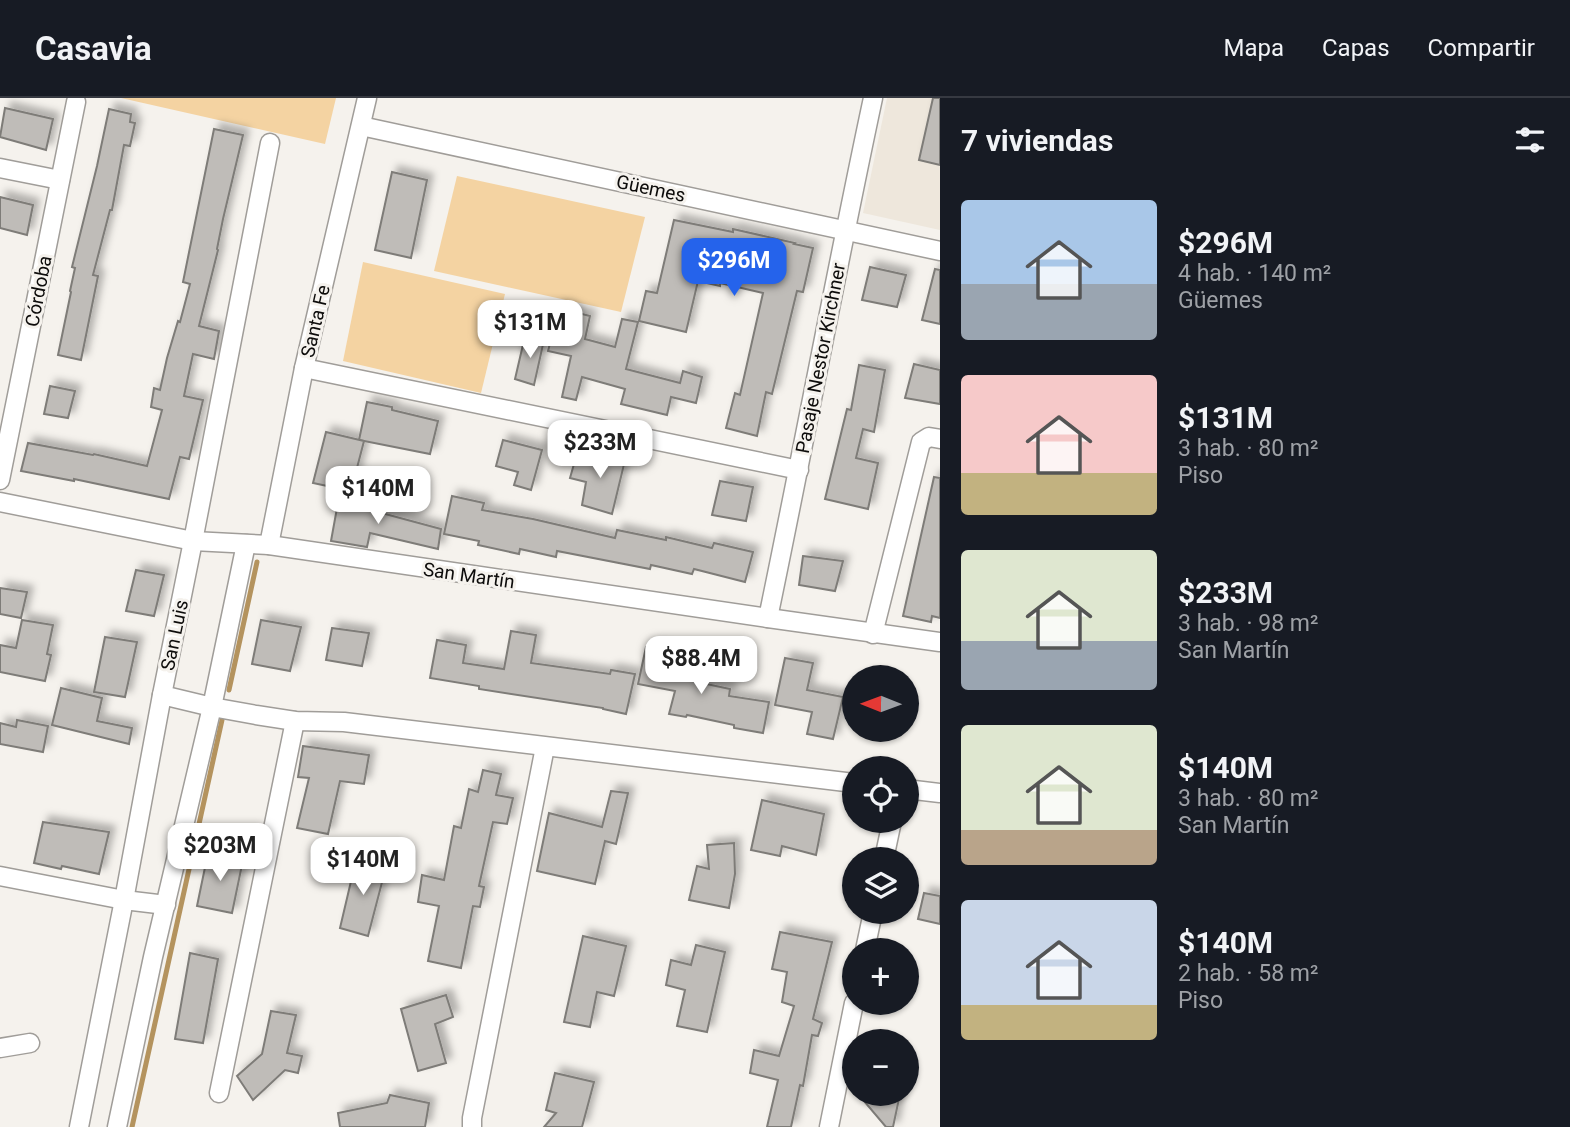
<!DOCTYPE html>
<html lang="es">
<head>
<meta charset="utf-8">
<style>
	body { margin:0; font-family:Roboto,sans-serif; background:#20242c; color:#f1f3f6; height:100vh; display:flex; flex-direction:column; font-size:26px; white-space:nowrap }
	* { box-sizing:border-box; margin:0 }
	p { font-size:23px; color:#9ea1a6 }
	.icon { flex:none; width:38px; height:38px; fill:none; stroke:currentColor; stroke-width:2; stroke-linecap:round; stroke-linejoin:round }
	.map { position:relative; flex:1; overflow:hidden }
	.panel { display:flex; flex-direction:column; background:#171b24; width:630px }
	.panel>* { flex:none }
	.needle { width:46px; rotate:271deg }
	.controls { position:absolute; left:842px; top:567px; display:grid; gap:14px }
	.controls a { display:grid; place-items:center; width:77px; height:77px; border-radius:50%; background:#171b24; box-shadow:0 2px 5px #0004; font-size:35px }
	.price { position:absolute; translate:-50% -60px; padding:0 16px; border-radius:14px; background:#fff; color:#222; font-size:23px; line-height:46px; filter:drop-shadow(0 2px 4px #0008) }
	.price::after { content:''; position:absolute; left:50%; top:42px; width:21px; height:16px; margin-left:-10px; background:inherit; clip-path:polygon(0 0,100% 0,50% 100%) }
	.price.current { background:#2563eb; color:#fff }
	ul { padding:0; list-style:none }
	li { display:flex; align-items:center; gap:21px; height:175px; padding:0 21px }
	li span { display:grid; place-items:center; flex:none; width:196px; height:140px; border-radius:7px; color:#555 }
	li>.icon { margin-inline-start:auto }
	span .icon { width:84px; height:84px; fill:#fffc; stroke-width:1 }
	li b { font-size:30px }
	h2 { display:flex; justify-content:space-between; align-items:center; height:84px; padding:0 21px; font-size:30px }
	header { display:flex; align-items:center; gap:42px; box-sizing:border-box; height:98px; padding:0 35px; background:#171b24; border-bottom:2px solid #363941 }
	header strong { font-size:33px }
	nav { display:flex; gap:38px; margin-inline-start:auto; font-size:24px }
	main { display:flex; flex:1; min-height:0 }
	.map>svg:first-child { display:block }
	.built { fill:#eee7dc }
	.green { fill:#f4d3a2 }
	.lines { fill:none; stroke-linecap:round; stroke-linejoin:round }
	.stream { stroke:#b4935e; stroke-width:5 }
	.building { fill:#bfbcb8; stroke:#7e7c78; stroke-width:2; filter:url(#shadow) }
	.minor-casing { stroke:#a09d99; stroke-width:21 }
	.minor { stroke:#fff; stroke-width:18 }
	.labels { text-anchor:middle; stroke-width:6; stroke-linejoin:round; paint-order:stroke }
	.street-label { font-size:19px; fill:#0d0c0b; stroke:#f5f2ed }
</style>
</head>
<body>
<header>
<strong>Casavia</strong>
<nav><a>Mapa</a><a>Capas</a><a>Compartir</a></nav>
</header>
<main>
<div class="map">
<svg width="940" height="1029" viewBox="0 0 940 1029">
	<defs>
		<filter id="shadow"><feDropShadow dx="6" dy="-6" stdDeviation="3.5" flood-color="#0004"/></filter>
	</defs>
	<rect width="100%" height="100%" fill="#f5f2ed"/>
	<!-- built -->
	<polygon class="built" points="887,0 940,0 940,132 863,115"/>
	<!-- green -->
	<g class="green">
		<polygon points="121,0 336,0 325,46"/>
		<polygon points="457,78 645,119 621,214 434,173"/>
		<polygon points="363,164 505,196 481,295 343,263"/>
	</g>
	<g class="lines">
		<!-- stream -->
		<g class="stream">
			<polyline points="229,592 257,464"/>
			<polyline points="132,1029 222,622"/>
		</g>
	</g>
	<!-- building -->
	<g class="building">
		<polygon points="933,0 940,0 940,67 919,62"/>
		<polygon points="5,10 53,21 46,52 0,39"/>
		<polygon points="109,11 131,16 130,24 135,25 130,48 124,47 112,112 110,112 93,177 98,178 81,262 58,257 71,194 70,193 75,170 72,169 97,68"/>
		<polygon points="214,31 243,37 223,121 217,151 218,152 199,228 219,233 214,261 193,256 184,298 203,302 189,361 180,359 169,401 74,381 74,383 21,373 28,345 93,357 94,356 147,368 162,312 151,309 154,290 160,292 167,260 178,223 180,224 190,186 183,184"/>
		<polygon points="392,74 427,82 411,160 375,152"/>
		<polygon points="0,99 33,107 27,137 0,130"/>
		<polygon points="674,122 733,134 733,131 795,145 794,146 813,150 803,194 797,193 772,296 766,294 757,338 726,330 735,295 740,297 763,195 720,185 720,188 698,183 686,234 639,223 646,193 657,195"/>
		<polygon points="870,169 906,177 897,209 862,202"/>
		<polygon points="935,171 940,172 940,226 922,222"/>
		<polygon points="559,210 590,218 585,241 615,249 622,221 638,224 626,271 680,285 683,273 702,279 696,305 671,299 667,317 621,306 625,291 582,279 576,302 562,299 571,258 548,253"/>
		<polygon points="525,238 544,242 534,287 515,281"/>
		<polygon points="914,266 940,272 940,306 905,300"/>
		<polygon points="859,267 885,272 874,334 863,331 856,360 878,365 868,411 825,401 847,311 851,312"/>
		<polygon points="50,288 75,293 68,320 44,316"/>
		<polygon points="367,304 392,309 392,312 438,323 430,356 359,342"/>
		<polygon points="326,334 364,343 351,393 313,385"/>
		<polygon points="503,342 542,352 531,392 514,387 518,374 496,368"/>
		<polygon points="603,353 626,358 612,416 582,407 586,384 570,380 576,359 600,364"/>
		<polygon points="934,379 940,380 940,520 932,518 931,524 903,518"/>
		<polygon points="720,383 753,389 746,423 712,417"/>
		<polygon points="452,398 484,405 482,412 533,421 615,440 617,432 666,442 666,439 712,450 714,445 753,454 745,484 694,471 692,476 651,467 650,471 557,453 556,459 520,451 519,456 478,447 479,443 444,436"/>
		<polygon points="339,399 374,408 374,413 441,431 438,451 370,435 367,449 331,443"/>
		<polygon points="803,458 843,463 835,493 799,487"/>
		<polygon points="136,472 164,477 154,518 126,513"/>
		<polygon points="0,490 27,494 21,520 0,516"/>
		<polygon points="22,522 53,527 47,556 51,557 45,583 0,574 0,547 16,550"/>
		<polygon points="261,522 301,529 290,573 252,566"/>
		<polygon points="332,530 369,535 362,568 326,562"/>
		<polygon points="511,533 536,537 531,565 610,576 611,572 635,576 626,616 603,611 603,610 479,591 479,588 430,580 437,542 466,547 463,565 504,571"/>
		<polygon points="105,539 137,544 125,599 94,594"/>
		<polygon points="646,549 675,554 669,578 730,591 729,598 769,604 763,635 734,630 734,627 687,617 686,619 669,616 675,593 638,586"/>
		<polygon points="785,560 813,565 807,592 843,599 833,641 807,636 812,614 775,607"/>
		<polygon points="61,590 102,600 97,623 132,630 129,646 52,627"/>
		<polygon points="17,622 48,628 43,654 0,646 0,625 16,629"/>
		<polygon points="303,648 369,657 364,686 340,683 328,736 297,730 309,680 298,679"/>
		<polygon points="483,672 501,676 496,697 513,700 507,726 493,724 479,788 484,789 480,809 473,808 461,870 428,863 439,808 418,804 422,777 444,782 454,728 461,730 469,691 478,694"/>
		<polygon points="611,693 628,695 616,746 605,743 595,786 537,773 549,715 602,729"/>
		<polygon points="762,702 824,716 816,757 782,748 780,758 751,752"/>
		<polygon points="43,724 109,734 99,776 62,768 61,771 34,765"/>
		<polygon points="734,745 735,776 729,810 689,802 697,768 709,771 707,747"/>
		<polygon points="208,755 243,762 232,815 197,808"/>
		<polygon points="356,762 386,769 368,838 340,830"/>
		<polygon points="924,795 940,798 940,826 918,821"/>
		<polygon points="780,834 832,844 813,921 822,925 818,938 812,937 803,988 800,987 791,1029 767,1029 778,982 750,975 754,952 779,958 794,908 782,904 787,874 772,871"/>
		<polygon points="583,838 626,848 614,898 597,894 590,929 564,924"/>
		<polygon points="696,847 725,854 707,934 677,928 685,892 666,887 671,862 691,867"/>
		<polygon points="190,855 218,861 203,945 175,941"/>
		<polygon points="446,897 453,919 435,926 446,965 418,973 401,911"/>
		<polygon points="271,913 296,917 287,955 302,958 298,975 285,972 253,1002 237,978 262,956"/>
		<polygon points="555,975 594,984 582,1029 544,1029 556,1015 546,1012"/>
		<polygon points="858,996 900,996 893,1029 886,1029"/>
		<polygon points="390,997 429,1005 425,1029 340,1029 338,1015 387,1005"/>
	</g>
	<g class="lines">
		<!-- minor casing -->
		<g class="minor-casing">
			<g id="minor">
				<polyline points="361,28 940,153"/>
				<polyline points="0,70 60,82"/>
				<polyline points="304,270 799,372"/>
				<polyline points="0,382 76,4"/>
				<polyline points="0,404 193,443 269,447 768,520 940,544"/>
				<polyline points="269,447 304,270 367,0"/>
				<path d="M 768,520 C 804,347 836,173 873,0"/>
				<polyline points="873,536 921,344 929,339 940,341"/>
				<polyline points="162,597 212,609 256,617 295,623 344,624 854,685"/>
				<polyline points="906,691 940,695"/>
				<polyline points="884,761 892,723"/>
				<polyline points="0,778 124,802 166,807"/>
				<polyline points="865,852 873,814"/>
				<polyline points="0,950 30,945"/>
				<polyline points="219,995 295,623"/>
				<polyline points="79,1029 124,802 162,597 193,443 270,45"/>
				<polyline points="117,1029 153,859 212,609 246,446"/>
				<polyline points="472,1029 472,1020 545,649"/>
				<polyline points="829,1029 854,905"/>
			</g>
		</g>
		<!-- minor -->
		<use href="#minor" class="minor"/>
	</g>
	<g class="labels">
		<!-- street labels -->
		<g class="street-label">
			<text transform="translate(651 90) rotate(12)" y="7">Güemes</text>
			<text transform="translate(38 193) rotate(-79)" y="7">Córdoba</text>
			<text transform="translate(315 223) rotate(-77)" y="7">Santa Fe</text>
			<text transform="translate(820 260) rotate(-79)" y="7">Pasaje Nestor Kirchner</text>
			<text transform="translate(469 477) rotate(8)" y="7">San Martín</text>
			<text transform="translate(174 537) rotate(-78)" y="7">San Luis</text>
		</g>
	</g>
</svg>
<div class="controls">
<a><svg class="needle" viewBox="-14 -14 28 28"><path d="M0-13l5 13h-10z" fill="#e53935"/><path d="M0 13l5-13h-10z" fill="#9ea1a6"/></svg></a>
<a><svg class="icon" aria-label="locate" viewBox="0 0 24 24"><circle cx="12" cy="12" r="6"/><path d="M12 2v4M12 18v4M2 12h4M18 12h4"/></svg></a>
<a><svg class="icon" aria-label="layers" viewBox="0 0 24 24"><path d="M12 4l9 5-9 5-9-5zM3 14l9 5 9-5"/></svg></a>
<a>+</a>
<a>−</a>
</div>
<b class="price current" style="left:734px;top:200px">$296M</b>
<b class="price" style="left:530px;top:262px">$131M</b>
<b class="price" style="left:600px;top:382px">$233M</b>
<b class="price" style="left:378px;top:428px">$140M</b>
<b class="price" style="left:701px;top:598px">$88.4M</b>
<b class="price" style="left:220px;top:785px">$203M</b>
<b class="price" style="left:363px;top:799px">$140M</b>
</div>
<section class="panel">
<h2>7 viviendas<svg class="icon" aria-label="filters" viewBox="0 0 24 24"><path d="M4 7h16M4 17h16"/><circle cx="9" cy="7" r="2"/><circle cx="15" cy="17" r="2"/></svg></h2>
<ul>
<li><span style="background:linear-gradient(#a9c7e8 60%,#9aa5b1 0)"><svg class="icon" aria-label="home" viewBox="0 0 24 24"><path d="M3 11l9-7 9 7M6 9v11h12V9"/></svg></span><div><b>$296M</b><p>4 hab. · 140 m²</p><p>Güemes</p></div></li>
<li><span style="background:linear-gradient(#f6c9c9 70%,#c2b280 0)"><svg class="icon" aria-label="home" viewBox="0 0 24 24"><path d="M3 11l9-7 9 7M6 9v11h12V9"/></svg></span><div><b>$131M</b><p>3 hab. · 80 m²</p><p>Piso</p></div></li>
<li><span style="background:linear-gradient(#dfe7d0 65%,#9aa5b1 0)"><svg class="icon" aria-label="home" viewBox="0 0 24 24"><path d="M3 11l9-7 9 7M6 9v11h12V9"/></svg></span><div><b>$233M</b><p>3 hab. · 98 m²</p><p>San Martín</p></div></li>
<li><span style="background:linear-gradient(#dfe7d0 75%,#b9a48a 0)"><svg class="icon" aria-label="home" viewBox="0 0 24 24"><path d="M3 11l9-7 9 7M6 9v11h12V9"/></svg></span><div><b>$140M</b><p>3 hab. · 80 m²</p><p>San Martín</p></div></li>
<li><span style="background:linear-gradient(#c9d6e8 75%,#c2b280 0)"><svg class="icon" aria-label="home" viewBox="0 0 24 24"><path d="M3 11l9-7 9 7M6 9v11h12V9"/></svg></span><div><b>$140M</b><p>2 hab. · 58 m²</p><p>Piso</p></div></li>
</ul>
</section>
</main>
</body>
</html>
